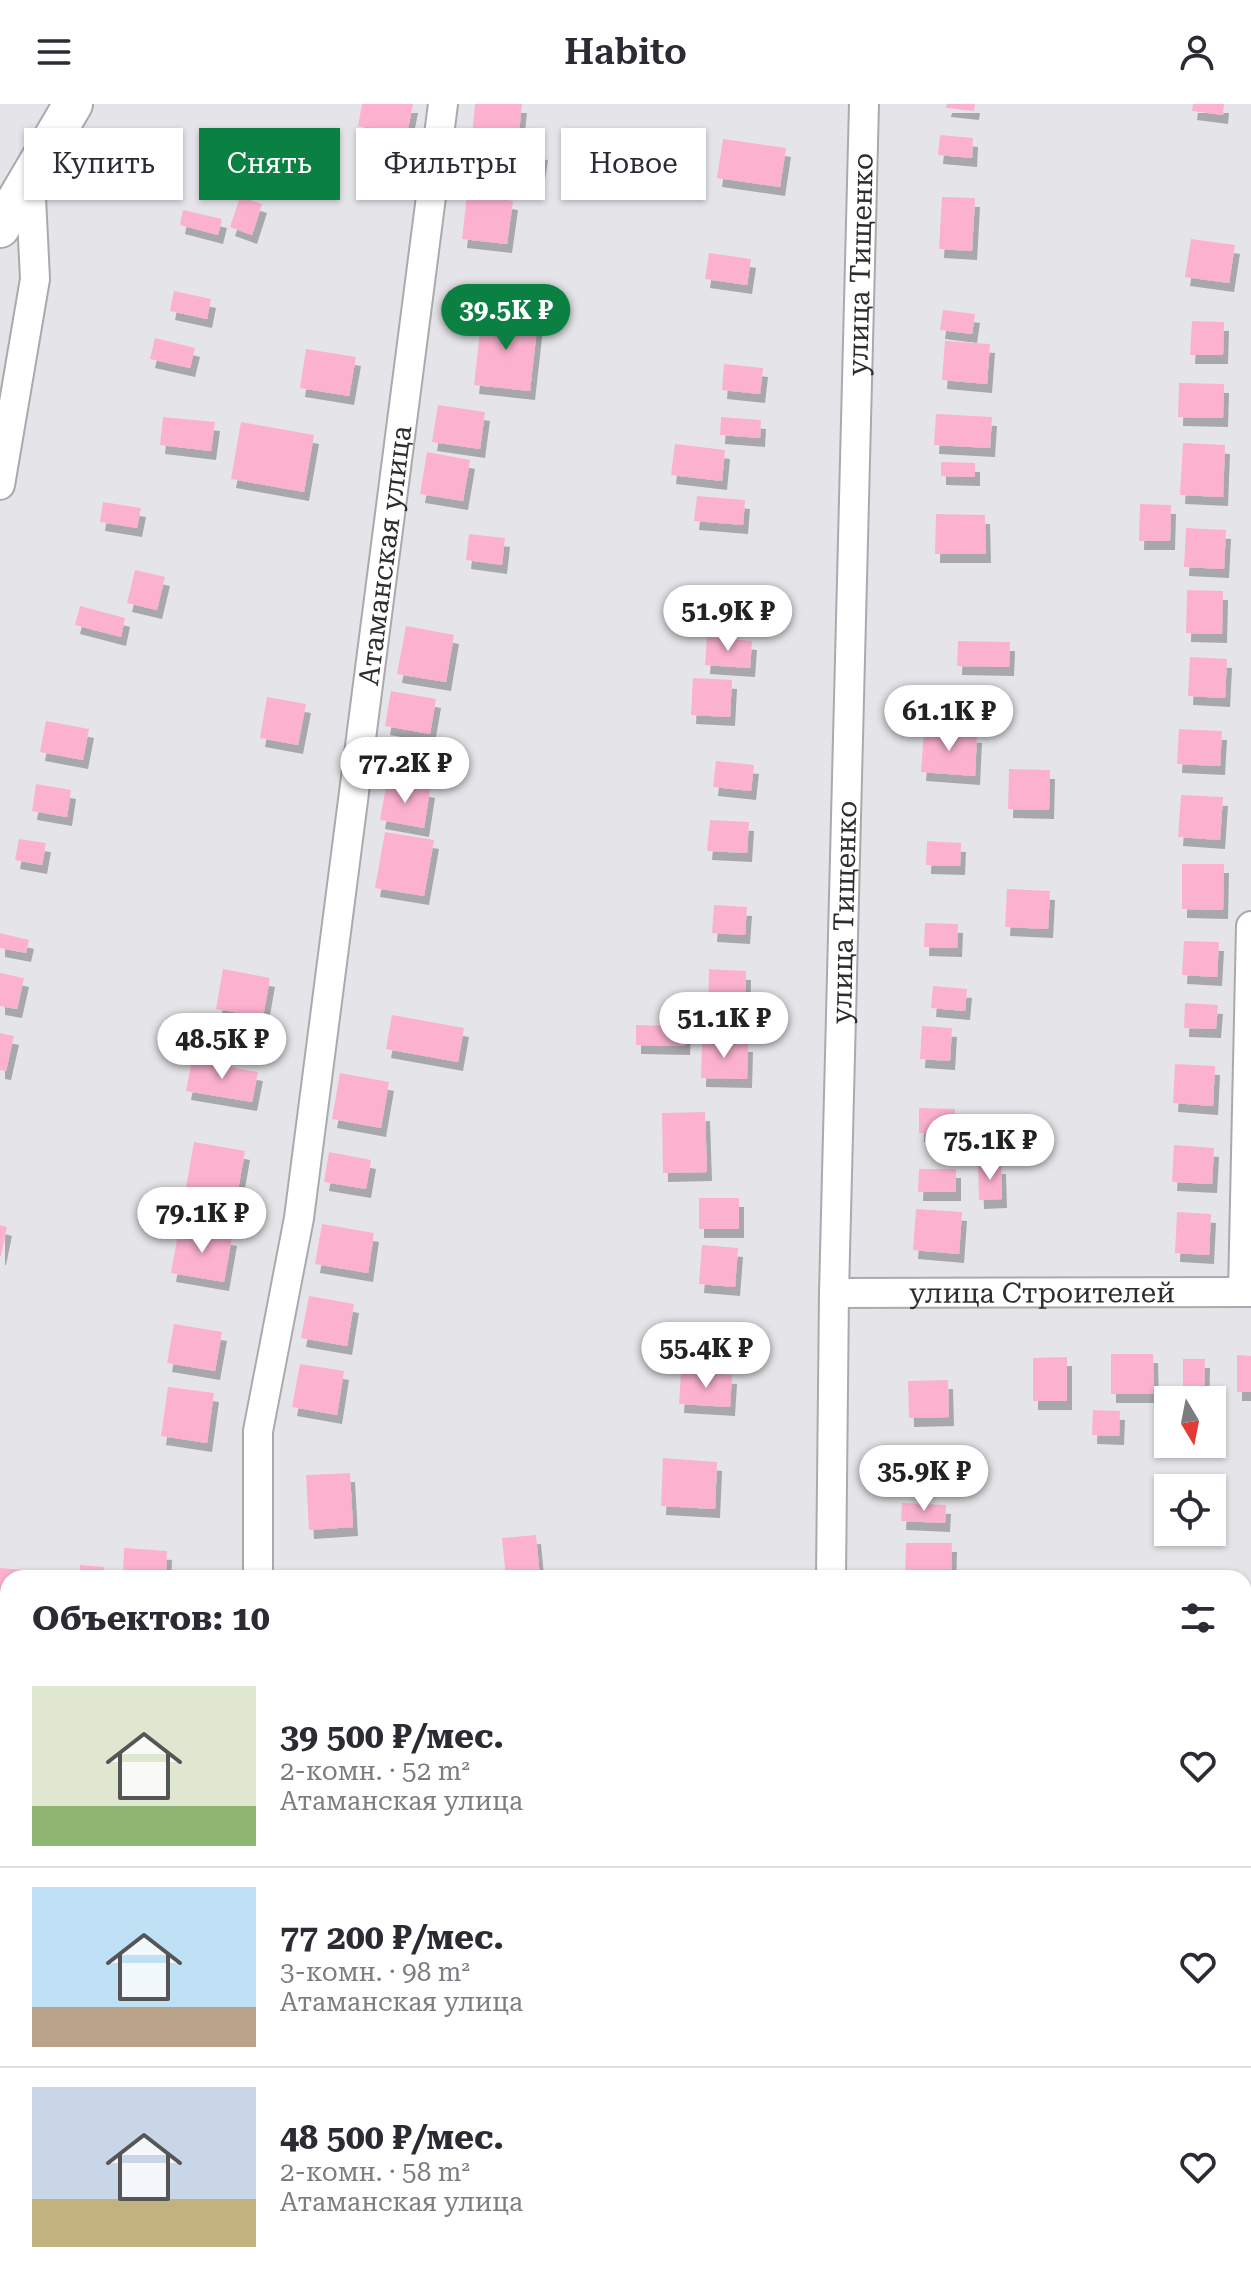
<!DOCTYPE html>
<html lang="ru">
<head>
<meta charset="utf-8">
<style>
	body { margin:0; font-family:"Roboto Serif",serif; background:#f2f2f3; color:#2b2b33; height:100vh; display:flex; flex-direction:column; font-size:30px; white-space:nowrap }
	* { box-sizing:border-box; margin:0 }
	p { font-size:26px; color:#7c7c81 }
	.icon { flex:none; width:44px; height:44px; fill:none; stroke:currentColor; stroke-width:2; stroke-linecap:round; stroke-linejoin:round }
	.map { position:relative; flex:1; overflow:hidden }
	.side { position:absolute; left:0px; top:1466px; width:1252px; height:714px; display:flex; flex-direction:column; background:#fff; border-radius:24px 24px 0 0; box-shadow:0 2px 6px #0004 }
	.side>* { flex:none }
	.banner { position:absolute; left:24px; top:24px; width:800px; height:72px; display:flex; gap:16px }
	.needle { width:52px; rotate:170deg }
	.fabs { position:absolute; left:1154px; top:1282px; display:grid; gap:16px }
	.fabs a { display:grid; place-items:center; width:72px; height:72px; border-radius:0px; background:#fff; box-shadow:0 2px 6px #0004; font-size:40px }
	.price { position:absolute; translate:-50% -68px; padding:0 18px; border-radius:28px; background:#fff; color:#222; font-size:26px; line-height:52px; filter:drop-shadow(0 2px 4px #0008) }
	.price::after { content:''; position:absolute; left:50%; top:48px; width:24px; height:18px; margin-left:-12px; background:inherit; clip-path:polygon(0 0,100% 0,50% 100%) }
	.price.active { background:#0b8043; color:#fff }
	ul { padding:0; list-style:none }
	li { display:flex; align-items:center; gap:24px; height:200px; padding:0 32px }
	li+li { border-top:2px solid #e1e1e2 }
	li span { display:grid; place-items:center; flex:none; width:224px; height:160px; border-radius:0px; color:#555 }
	li>.icon { margin-inline-start:auto }
	span .icon { width:96px; height:96px; fill:#fffc; stroke-width:1 }
	li b { font-size:34px }
	h2 { display:flex; justify-content:space-between; align-items:center; height:96px; padding:0 32px; font-size:34px }
	.pill { padding:0 28px; border-radius:0px; background:#fff; box-shadow:0 2px 6px #0004; font-size:28px; line-height:72px }
	.pill.active { background:#0b8043; color:#fff }
	header { display:flex; justify-content:space-between; align-items:center; height:104px; padding:0 32px; background:#fff; font-size:36px; font-weight:600 }
	.map>svg:first-child { display:block }
	.building { fill:#fcb2cf; filter:url(#shadow) }
	.lines { fill:none; stroke-linecap:round; stroke-linejoin:round }
	.street-casing { stroke:#aaaaae; stroke-width:32 }
	.secondary-casing { stroke:#aaaaae; stroke-width:42 }
	.street { stroke:#fff; stroke-width:28 }
	.secondary { stroke:#fff; stroke-width:38 }
	.labels { text-anchor:middle; stroke-width:8; stroke-linejoin:round; paint-order:stroke }
	.street-label { font-size:28px; fill:#2d2d2e; stroke:#f2f2f6 }
</style>
</head>
<body>
<header><svg class="icon" aria-label="menu" viewBox="0 0 24 24"><path d="M4 6h16M4 12h16M4 18h16"/></svg>Habito<svg class="icon" aria-label="person" viewBox="0 0 24 24"><circle cx="12" cy="8" r="4"/><path d="M4 21q1-7 8-7t8 7"/></svg></header>
<div class="map">
<svg width="1251" height="2179" viewBox="0 0 1251 2179">
	<defs>
		<filter id="shadow"><feDropShadow dx="5" dy="9" stdDeviation="0" flood-color="#0004"/></filter>
	</defs>
	<rect width="100%" height="100%" fill="#e5e5e9"/>
	<!-- building -->
	<g class="building">
		<polygon points="362,0 413,0 407,30 358,22"/>
		<polygon points="475,0 522,0 518,37 472,32"/>
		<polygon points="947,0 975,0 974,7 946,4"/>
		<polygon points="1193,0 1224,0 1223,11 1192,7"/>
		<polygon points="212,29 251,39 243,70 204,60"/>
		<polygon points="940,31 973,34 972,54 938,51"/>
		<polygon points="723,35 786,44 780,83 717,74"/>
		<polygon points="472,40 543,47 540,67 470,59"/>
		<polygon points="467,91 513,97 507,140 462,135"/>
		<polygon points="240,93 262,100 252,131 230,123"/>
		<polygon points="942,93 975,94 972,147 939,145"/>
		<polygon points="183,106 222,115 218,131 180,121"/>
		<polygon points="1191,135 1235,141 1229,179 1185,173"/>
		<polygon points="709,149 751,155 747,181 705,175"/>
		<polygon points="174,187 211,195 207,215 170,207"/>
		<polygon points="943,206 975,210 972,230 940,226"/>
		<polygon points="482,210 538,216 530,287 474,281"/>
		<polygon points="1192,217 1224,218 1223,251 1190,251"/>
		<polygon points="155,234 195,244 190,264 150,255"/>
		<polygon points="945,237 990,240 987,280 942,276"/>
		<polygon points="306,245 356,253 349,292 300,284"/>
		<polygon points="724,260 763,264 760,290 722,286"/>
		<polygon points="1179,279 1224,280 1223,314 1178,313"/>
		<polygon points="438,301 485,308 480,345 432,338"/>
		<polygon points="936,310 992,313 990,344 934,341"/>
		<polygon points="163,313 215,318 211,347 160,341"/>
		<polygon points="721,313 761,316 760,334 720,331"/>
		<polygon points="241,318 314,331 304,388 231,375"/>
		<polygon points="1183,339 1225,341 1223,393 1180,391"/>
		<polygon points="675,340 725,346 722,377 671,371"/>
		<polygon points="427,348 470,356 463,397 420,390"/>
		<polygon points="941,358 975,359 975,373 941,372"/>
		<polygon points="697,392 745,396 743,421 694,417"/>
		<polygon points="103,398 141,404 137,424 100,418"/>
		<polygon points="1140,400 1171,401 1170,437 1139,437"/>
		<polygon points="936,410 985,411 986,450 935,450"/>
		<polygon points="1186,424 1226,426 1224,465 1184,463"/>
		<polygon points="469,430 505,434 502,461 466,456"/>
		<polygon points="135,466 165,473 157,506 127,499"/>
		<polygon points="1187,486 1223,487 1222,530 1186,529"/>
		<polygon points="80,502 125,514 121,533 75,521"/>
		<polygon points="406,522 454,531 446,578 397,570"/>
		<polygon points="707,533 752,537 750,564 705,561"/>
		<polygon points="958,537 1010,538 1009,563 957,562"/>
		<polygon points="1190,553 1227,555 1225,594 1188,592"/>
		<polygon points="693,574 732,576 730,613 691,611"/>
		<polygon points="391,587 436,595 430,630 385,622"/>
		<polygon points="932,592 979,594 978,611 931,609"/>
		<polygon points="267,593 306,600 298,641 260,634"/>
		<polygon points="46,617 89,625 83,656 40,648"/>
		<polygon points="1179,625 1222,627 1220,662 1177,660"/>
		<polygon points="924,627 977,630 975,672 921,668"/>
		<polygon points="716,657 754,661 751,687 713,683"/>
		<polygon points="1009,665 1050,666 1049,706 1008,705"/>
		<polygon points="387,677 430,685 424,724 380,716"/>
		<polygon points="36,680 71,686 67,713 32,707"/>
		<polygon points="1181,691 1223,693 1220,736 1178,733"/>
		<polygon points="710,716 749,718 747,749 707,747"/>
		<polygon points="385,728 434,736 424,792 375,784"/>
		<polygon points="19,735 46,739 42,761 15,756"/>
		<polygon points="927,737 961,739 960,762 926,761"/>
		<polygon points="1182,760 1224,760 1223,806 1182,805"/>
		<polygon points="1007,785 1050,787 1048,825 1005,823"/>
		<polygon points="714,801 747,803 745,831 712,829"/>
		<polygon points="925,819 958,820 957,844 924,843"/>
		<polygon points="0,829 29,836 26,849 0,844"/>
		<polygon points="1184,837 1219,838 1217,873 1182,871"/>
		<polygon points="223,865 270,874 263,913 216,905"/>
		<polygon points="709,865 746,867 745,912 708,910"/>
		<polygon points="0,869 24,874 17,905 0,902"/>
		<polygon points="933,882 967,885 965,907 931,904"/>
		<polygon points="1185,899 1218,901 1216,925 1184,924"/>
		<polygon points="392,911 464,924 458,958 386,945"/>
		<polygon points="636,921 686,922 685,942 636,941"/>
		<polygon points="922,922 952,924 950,957 920,955"/>
		<polygon points="0,929 14,932 6,967 0,966"/>
		<polygon points="702,938 748,939 747,975 701,974"/>
		<polygon points="192,956 258,968 252,998 186,987"/>
		<polygon points="1175,960 1215,962 1213,1002 1173,999"/>
		<polygon points="340,969 389,978 381,1024 332,1015"/>
		<polygon points="919,1004 955,1005 954,1030 919,1029"/>
		<polygon points="705,1008 707,1068 663,1069 662,1009"/>
		<polygon points="194,1038 245,1047 237,1092 186,1084"/>
		<polygon points="1174,1041 1214,1044 1212,1080 1172,1078"/>
		<polygon points="329,1048 371,1056 366,1085 324,1078"/>
		<polygon points="978,1061 1001,1061 1002,1095 979,1096"/>
		<polygon points="919,1065 956,1065 956,1088 918,1088"/>
		<rect x="699" y="1094" width="40" height="31"/>
		<polygon points="916,1105 962,1108 959,1150 913,1146"/>
		<polygon points="1177,1108 1211,1110 1209,1151 1175,1149"/>
		<polygon points="322,1120 374,1129 368,1169 315,1160"/>
		<polygon points="0,1121 7,1123 1,1152 0,1152"/>
		<polygon points="179,1124 232,1133 224,1178 171,1169"/>
		<polygon points="702,1141 738,1144 735,1183 699,1180"/>
		<polygon points="309,1192 354,1200 347,1242 301,1234"/>
		<polygon points="174,1220 222,1228 215,1267 167,1259"/>
		<polygon points="1111,1250 1153,1250 1154,1290 1111,1290"/>
		<polygon points="1237,1251 1251,1252 1251,1288 1237,1288"/>
		<polygon points="1067,1253 1067,1297 1033,1297 1033,1254"/>
		<polygon points="1183,1255 1205,1255 1204,1296 1183,1296"/>
		<polygon points="300,1260 344,1267 337,1311 292,1303"/>
		<polygon points="681,1268 732,1271 730,1303 679,1300"/>
		<polygon points="948,1276 949,1313 909,1314 908,1277"/>
		<polygon points="168,1283 214,1289 207,1339 161,1332"/>
		<polygon points="1093,1306 1120,1307 1119,1332 1092,1331"/>
		<polygon points="663,1354 717,1358 715,1405 661,1402"/>
		<polygon points="908,1358 939,1358 938,1383 907,1383"/>
		<polygon points="350,1369 353,1423 309,1426 306,1371"/>
		<polygon points="902,1399 946,1401 945,1419 901,1417"/>
		<polygon points="536,1431 540,1474 506,1474 502,1434"/>
		<polygon points="906,1439 952,1439 951,1474 905,1474"/>
		<polygon points="124,1444 167,1447 166,1474 123,1474"/>
		<polygon points="80,1461 104,1463 103,1474 79,1474"/>
		<polygon points="0,1464 24,1466 23,1474 8,1474 8,1490 0,1490"/>
		<polygon points="175,1468 202,1470 202,1474 174,1474"/>
		<rect x="1244" y="1691" width="7" height="37"/>
		<polygon points="1244,1743 1251,1743 1251,1765 1244,1764"/>
		<polygon points="0,1876 8,1877 8,1905 0,1904"/>
		<rect x="1244" y="1907" width="7" height="44"/>
		<rect x="1244" y="1980" width="7" height="37"/>
		<polygon points="1244,2033 1251,2034 1251,2078 1244,2077"/>
		<polygon points="0,2063 8,2064 8,2102 0,2101"/>
		<polygon points="1244,2115 1251,2116 1251,2154 1244,2154"/>
		<polygon points="0,2170 20,2172 19,2179 0,2179"/>
		<polygon points="98,2172 153,2172 153,2179 97,2179"/>
		<polygon points="280,2172 321,2172 320,2177 280,2174"/>
		<polygon points="409,2172 455,2172 455,2179 408,2177"/>
	</g>
	<g class="lines">
		<!-- street casing -->
		<g class="street-casing">
			<g id="street">
				<polyline points="0,381 35,175 30,73"/>
				<polyline points="1243,1188 1251,822"/>
				<path id="s1" d="M 834,1189 L 1251,1188"/>
				<path id="s2" d="M 258,1474 L 258,1327 L 299,1114 L 443,0"/>
				<path id="s3" d="M 831,1474 L 834,1189 L 864,0"/>
				<polyline points="0,1540 8,1541"/>
				<polyline points="1244,1611 1251,1611"/>
				<polyline points="63,2179 64,2172"/>
				<polyline points="370,2179 371,2172"/>
				<polyline points="822,2179 822,2172"/>
			</g>
		</g>
		<!-- secondary casing -->
		<g class="secondary-casing">
			<polyline id="secondary" points="0,124 73,0"/>
		</g>
		<!-- street -->
		<use href="#street" class="street"/>
		<!-- secondary -->
		<use href="#secondary" class="secondary"/>
	</g>
	<g class="labels">
		<!-- street labels -->
		<g class="street-label">
			<text dy="10" stroke="none"><textPath href="#s3" startOffset="1314">улица Тищенко</textPath></text>
			<text dy="10" stroke="none"><textPath href="#s2" startOffset="1032">Атаманская улица</textPath></text>
			<text dy="10" stroke="none"><textPath href="#s3" startOffset="666">улица Тищенко</textPath></text>
			<text dy="10" stroke="none"><textPath href="#s1" startOffset="208">улица Строителей</textPath></text>
		</g>
	</g>
</svg>
<div class="fabs">
<a><svg class="needle" viewBox="-14 -14 28 28"><path d="M0-13l5 13h-10z" fill="#e53935"/><path d="M0 13l5-13h-10z" fill="#7c7c81"/></svg></a>
<a><svg class="icon" aria-label="locate" viewBox="0 0 24 24"><circle cx="12" cy="12" r="6"/><path d="M12 2v4M12 18v4M2 12h4M18 12h4"/></svg></a>
</div>
<b class="price active" style="left:506px;top:248px">39.5K ₽</b>
<b class="price" style="left:728px;top:549px">51.9K ₽</b>
<b class="price" style="left:949px;top:649px">61.1K ₽</b>
<b class="price" style="left:405px;top:701px">77.2K ₽</b>
<b class="price" style="left:724px;top:956px">51.1K ₽</b>
<b class="price" style="left:222px;top:977px">48.5K ₽</b>
<b class="price" style="left:990px;top:1078px">75.1K ₽</b>
<b class="price" style="left:202px;top:1151px">79.1K ₽</b>
<b class="price" style="left:706px;top:1286px">55.4K ₽</b>
<b class="price" style="left:924px;top:1409px">35.9K ₽</b>
<div class="banner">
<a class="pill">Купить</a>
<a class="pill active">Снять</a>
<a class="pill">Фильтры</a>
<a class="pill">Новое</a>
</div>
<section class="side">
<h2>Объектов: 10<svg class="icon" aria-label="filters" viewBox="0 0 24 24"><path d="M4 7h16M4 17h16"/><circle cx="9" cy="7" r="2"/><circle cx="15" cy="17" r="2"/></svg></h2>
<ul>
<li><span style="background:linear-gradient(#dfe7d0 75%,#8fb573 0)"><svg class="icon" aria-label="home" viewBox="0 0 24 24"><path d="M3 11l9-7 9 7M6 9v11h12V9"/></svg></span><div><b>39 500 ₽/мес.</b><p>2-комн. · 52 m²</p><p>Атаманская улица</p></div><svg class="icon" aria-label="heart" viewBox="0 0 24 24"><path d="M12 20l-8-8c-3-5 5-10 8-4 3-6 11-1 8 4z"/></svg></li>
<li><span style="background:linear-gradient(#bfe0f5 75%,#b9a48a 0)"><svg class="icon" aria-label="home" viewBox="0 0 24 24"><path d="M3 11l9-7 9 7M6 9v11h12V9"/></svg></span><div><b>77 200 ₽/мес.</b><p>3-комн. · 98 m²</p><p>Атаманская улица</p></div><svg class="icon" aria-label="heart" viewBox="0 0 24 24"><path d="M12 20l-8-8c-3-5 5-10 8-4 3-6 11-1 8 4z"/></svg></li>
<li><span style="background:linear-gradient(#c9d6e8 70%,#c2b280 0)"><svg class="icon" aria-label="home" viewBox="0 0 24 24"><path d="M3 11l9-7 9 7M6 9v11h12V9"/></svg></span><div><b>48 500 ₽/мес.</b><p>2-комн. · 58 m²</p><p>Атаманская улица</p></div><svg class="icon" aria-label="heart" viewBox="0 0 24 24"><path d="M12 20l-8-8c-3-5 5-10 8-4 3-6 11-1 8 4z"/></svg></li>
</ul>
</section>
</div>
</body>
</html>
